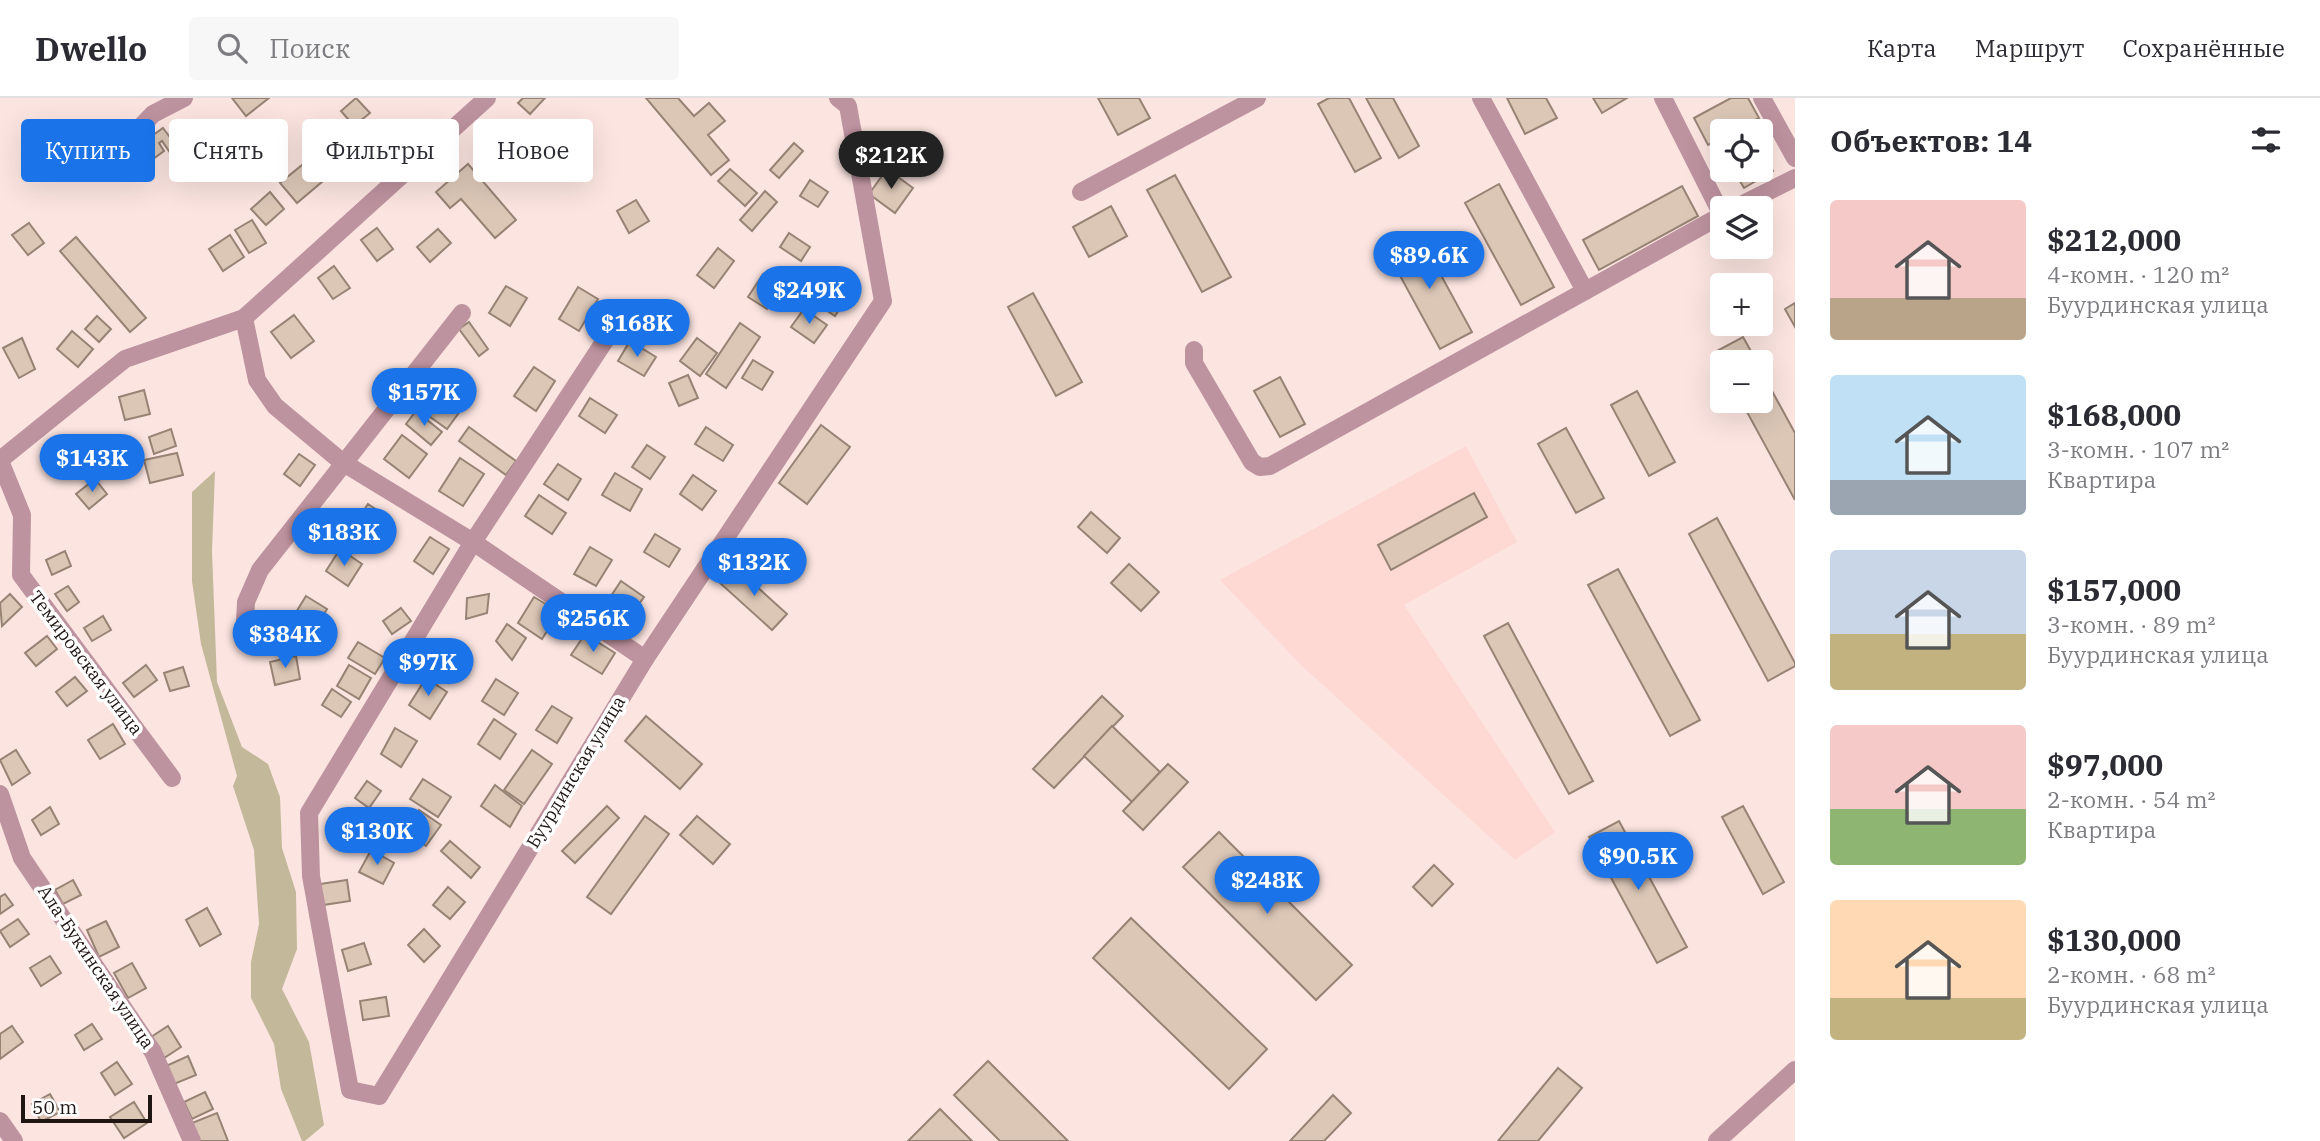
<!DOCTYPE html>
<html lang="ru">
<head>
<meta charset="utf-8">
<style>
	body { margin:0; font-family:"IBM Plex Serif",serif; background:#f7f7f7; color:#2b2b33; height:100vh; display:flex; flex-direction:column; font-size:26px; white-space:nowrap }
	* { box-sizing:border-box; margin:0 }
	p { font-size:23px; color:#7c7c81 }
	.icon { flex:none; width:38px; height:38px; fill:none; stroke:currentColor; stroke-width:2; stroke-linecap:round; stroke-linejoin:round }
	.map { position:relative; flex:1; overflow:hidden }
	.sheet { display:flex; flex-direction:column; background:#fff; width:525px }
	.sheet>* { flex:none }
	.hud { position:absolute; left:21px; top:21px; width:665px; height:63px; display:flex; gap:14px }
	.tools { position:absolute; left:1710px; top:21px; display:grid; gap:14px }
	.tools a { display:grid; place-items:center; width:63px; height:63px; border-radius:7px; background:#fff; box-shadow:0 7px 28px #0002; font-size:35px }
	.scale { position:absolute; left:21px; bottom:18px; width:131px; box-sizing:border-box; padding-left:7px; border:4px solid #1f1614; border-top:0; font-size:19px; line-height:24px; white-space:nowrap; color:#1f1614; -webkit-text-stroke:5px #fff; paint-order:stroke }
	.price { position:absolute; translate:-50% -60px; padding:0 16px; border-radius:24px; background:#1a73e8; color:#fff; font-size:23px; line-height:46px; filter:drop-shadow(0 2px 4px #0008) }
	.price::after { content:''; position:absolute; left:50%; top:42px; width:21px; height:16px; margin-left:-10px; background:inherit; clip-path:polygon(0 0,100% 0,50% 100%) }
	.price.on { background:#222; color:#fff }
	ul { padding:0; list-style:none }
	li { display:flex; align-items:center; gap:21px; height:175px; padding:0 35px }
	li span { display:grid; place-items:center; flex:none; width:196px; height:140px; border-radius:7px; color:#555 }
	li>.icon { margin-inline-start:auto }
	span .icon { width:84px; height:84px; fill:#fffc; stroke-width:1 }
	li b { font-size:30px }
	h2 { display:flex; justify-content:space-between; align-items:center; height:84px; padding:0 35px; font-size:30px }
	.pill { padding:0 24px; border-radius:7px; background:#fff; box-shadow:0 7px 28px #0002; font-size:24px; line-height:63px }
	.pill.on { background:#1a73e8; color:#fff }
	header { display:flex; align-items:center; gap:42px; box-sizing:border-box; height:98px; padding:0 35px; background:#fff; border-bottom:2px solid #e1e1e2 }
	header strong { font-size:33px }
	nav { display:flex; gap:38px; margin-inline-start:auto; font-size:24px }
	.search { width:490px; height:63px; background:#f7f7f7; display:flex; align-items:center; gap:18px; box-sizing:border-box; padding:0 24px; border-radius:7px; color:#7c7c81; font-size:26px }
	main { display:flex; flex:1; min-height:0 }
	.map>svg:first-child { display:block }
	.built { fill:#fed8d2 }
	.green { fill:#c3b89a }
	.building { fill:#dcc7b7; stroke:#978374; stroke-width:2 }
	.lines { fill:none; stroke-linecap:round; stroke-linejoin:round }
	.minor { stroke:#be93a0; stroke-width:18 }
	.labels { text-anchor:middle; stroke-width:7; stroke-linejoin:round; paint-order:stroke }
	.street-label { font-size:18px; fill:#1f1614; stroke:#fff }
</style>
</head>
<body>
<header>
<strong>Dwello</strong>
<div class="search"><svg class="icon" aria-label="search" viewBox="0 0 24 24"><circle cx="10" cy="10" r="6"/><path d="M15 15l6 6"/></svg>Поиск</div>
<nav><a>Карта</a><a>Маршрут</a><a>Сохранённые</a></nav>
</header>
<main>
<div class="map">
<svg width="1795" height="1043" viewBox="0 0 1795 1043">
	<rect width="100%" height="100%" fill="#fce5e1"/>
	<!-- built -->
	<polygon class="built" points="1466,348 1517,444 1404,507 1555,734 1515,762 1301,567 1220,482"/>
	<!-- green -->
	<polygon class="green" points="215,373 212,453 217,584 242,649 268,666 280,699 282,750 296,794 297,851 282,891 309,944 324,1027 305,1043 302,1043 281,991 274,946 251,900 251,864 259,826 254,752 233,688 237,678 201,546 192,483 192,394"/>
	<!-- building -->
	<g class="building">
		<polygon points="232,0 269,0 246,18"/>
		<polygon points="356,0 370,15 354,28 341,13"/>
		<polygon points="523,0 545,0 530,16 518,5"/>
		<polygon points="646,0 678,0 694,18 709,5 725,23 708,37 729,62 711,77"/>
		<polygon points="1098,0 1139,0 1150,20 1118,37"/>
		<polygon points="1329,0 1349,0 1381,60 1355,74 1318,6"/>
		<polygon points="1366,0 1393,0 1419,48 1399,60"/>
		<polygon points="1507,0 1546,0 1557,20 1525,36"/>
		<polygon points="1593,0 1627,0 1602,15"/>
		<polygon points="1731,0 1748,0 1759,20 1734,33 1722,33 1722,40 1708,47 1694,20"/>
		<polygon points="163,30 181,54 173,59 162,43 159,45 164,53 145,67 134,51"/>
		<polygon points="328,33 348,55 335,67 315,45"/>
		<polygon points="389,37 408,58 392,72 373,52"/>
		<polygon points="794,45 803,53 779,80 770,72"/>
		<polygon points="261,48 277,69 263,80 247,58"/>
		<polygon points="1763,57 1773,73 1744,90 1734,73 1760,72"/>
		<polygon points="307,63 323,83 297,105 280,85"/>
		<polygon points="468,66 516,122 495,140 461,101 450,110 436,94"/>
		<polygon points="730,71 757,95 745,108 718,83"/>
		<polygon points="887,71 913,90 895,115 869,96"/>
		<polygon points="1175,77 1231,179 1202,194 1147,92"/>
		<polygon points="810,82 828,94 818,109 800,98"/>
		<polygon points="1499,86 1554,189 1521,207 1465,105"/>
		<polygon points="1682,88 1698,118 1599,172 1583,142"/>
		<polygon points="765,93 777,104 752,133 740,122"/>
		<polygon points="270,94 284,111 266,127 251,111"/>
		<polygon points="636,102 649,123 629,135 617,113"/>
		<polygon points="1111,108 1127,138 1089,159 1073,129"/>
		<polygon points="252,122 266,145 249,155 235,132"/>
		<polygon points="29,125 44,145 28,157 12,137"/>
		<polygon points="377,130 393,151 377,163 361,142"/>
		<polygon points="438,131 451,145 430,164 417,149"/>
		<polygon points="789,135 810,149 801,163 780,149"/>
		<polygon points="1418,135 1472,234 1440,251 1386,152"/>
		<polygon points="230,137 244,159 223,173 209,151"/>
		<polygon points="76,139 146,220 130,234 60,153"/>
		<polygon points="718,150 734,163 714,190 697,177"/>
		<polygon points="334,168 350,190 333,201 318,180"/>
		<polygon points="763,176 782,188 767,211 748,199"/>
		<polygon points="506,188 527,200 510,228 489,215"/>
		<polygon points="578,189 598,201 579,233 559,221"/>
		<polygon points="835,190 848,198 835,218 823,210"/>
		<polygon points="1033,195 1082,284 1056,298 1008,209"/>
		<polygon points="644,205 654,222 636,231 627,215"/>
		<polygon points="1795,205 1795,229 1785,211"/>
		<polygon points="804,211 827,227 814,245 791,229"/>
		<polygon points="294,217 314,243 291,260 271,234"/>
		<polygon points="97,218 111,231 99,244 85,231"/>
		<polygon points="469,224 488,251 479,258 459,231"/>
		<polygon points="740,225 760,239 726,290 706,276"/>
		<polygon points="72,233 93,251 78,269 57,251"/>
		<polygon points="1743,239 1757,264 1722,264 1722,267 1715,254"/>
		<polygon points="22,240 35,271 19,280 3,250"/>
		<polygon points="697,240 717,255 700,278 680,263"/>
		<polygon points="630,243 656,259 644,278 618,263"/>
		<polygon points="753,262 773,274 762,292 742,280"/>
		<polygon points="534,269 555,283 536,313 514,298"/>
		<polygon points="1760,271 1795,335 1795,402 1741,303 1760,303"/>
		<polygon points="688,277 698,300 679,308 669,285"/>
		<polygon points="1280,279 1305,326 1280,339 1254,293"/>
		<polygon points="442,287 466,305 447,331 422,313"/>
		<polygon points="144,292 150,316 125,322 119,299"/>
		<polygon points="1637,293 1675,364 1649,378 1611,307"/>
		<polygon points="590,300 617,317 605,335 579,318"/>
		<polygon points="416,313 442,334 431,347 406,326"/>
		<polygon points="821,327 850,349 807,406 779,385"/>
		<polygon points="469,329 516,363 506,377 459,343"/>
		<polygon points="706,329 733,347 723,363 695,346"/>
		<polygon points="1566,330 1604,400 1576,415 1538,346"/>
		<polygon points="171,331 176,348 154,356 149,339"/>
		<polygon points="402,337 427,356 409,380 384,361"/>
		<polygon points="647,347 665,359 650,381 632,369"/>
		<polygon points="177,355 183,377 150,385 144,362"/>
		<polygon points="299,356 315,367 300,388 284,376"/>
		<polygon points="460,360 484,376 463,408 439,393"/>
		<polygon points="558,366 581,381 568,402 544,386"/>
		<polygon points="615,375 642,391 630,413 602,397"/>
		<polygon points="693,377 716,393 702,412 680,396"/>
		<polygon points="95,381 107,396 89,411 76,396"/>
		<polygon points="1474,395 1487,419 1391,472 1378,447"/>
		<polygon points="539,397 566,415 552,436 525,418"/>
		<polygon points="368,406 387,419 374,440 354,427"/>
		<polygon points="1091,414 1120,440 1107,455 1078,429"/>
		<polygon points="1717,420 1795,565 1795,568 1768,583 1689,436"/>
		<polygon points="655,436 680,451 669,469 644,454"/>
		<polygon points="430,439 449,451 433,476 414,463"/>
		<polygon points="590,449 612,462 596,488 574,476"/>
		<polygon points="340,451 362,466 348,488 326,473"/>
		<polygon points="65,453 71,468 52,477 46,462"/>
		<polygon points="1129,466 1159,494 1141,513 1111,485"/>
		<polygon points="735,469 787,516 772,532 720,485"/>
		<polygon points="1618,471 1700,622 1670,638 1588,487"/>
		<polygon points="621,483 644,499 627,523 605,507"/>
		<polygon points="68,488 79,504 67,513 55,496"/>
		<polygon points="10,496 22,509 2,528 0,505"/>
		<polygon points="489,496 487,515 466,521 467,500"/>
		<polygon points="306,498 327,511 316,529 295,516"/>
		<polygon points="534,499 559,514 542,541 518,525"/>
		<polygon points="401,510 411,523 392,536 383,523"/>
		<polygon points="103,518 111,532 92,543 84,530"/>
		<polygon points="1508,525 1593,683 1569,696 1484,538"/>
		<polygon points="507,526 526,540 512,562 496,543"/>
		<polygon points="585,536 615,555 602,576 571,557"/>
		<polygon points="47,538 57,551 36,568 25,555"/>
		<polygon points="358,544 385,560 375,576 348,560"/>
		<polygon points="442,557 460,570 449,585 431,572"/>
		<polygon points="296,558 300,581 275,587 270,564"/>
		<polygon points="146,567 157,582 134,599 123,585"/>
		<polygon points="349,567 371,580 359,601 337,588"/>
		<polygon points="183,569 189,588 170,593 164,575"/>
		<polygon points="75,579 87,593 67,608 56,594"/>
		<polygon points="426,580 447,594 430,621 409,607"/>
		<polygon points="496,581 518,595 504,617 482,603"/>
		<polygon points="332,591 351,604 341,619 322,607"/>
		<polygon points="1102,598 1123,618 1054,690 1033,671"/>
		<polygon points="552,608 572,620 557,645 536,632"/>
		<polygon points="646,618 702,666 680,691 625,643"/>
		<polygon points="494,621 516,636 500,661 478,646"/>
		<polygon points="113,626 125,646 100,661 88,642"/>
		<polygon points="1112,628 1160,674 1132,704 1084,658"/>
		<polygon points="395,630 417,643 401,669 381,656"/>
		<polygon points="16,652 30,675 12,687 0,662"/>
		<polygon points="532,652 552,666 524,706 504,692"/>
		<polygon points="1168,666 1188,684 1143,732 1123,713"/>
		<polygon points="423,681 451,699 438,719 410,701"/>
		<polygon points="367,683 381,693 369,710 355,700"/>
		<polygon points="495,687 522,708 510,729 481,708"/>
		<polygon points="607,708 619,720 575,765 562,753"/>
		<polygon points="1743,708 1784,784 1763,796 1722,719"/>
		<polygon points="50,709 59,726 41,737 32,722"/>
		<polygon points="419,712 441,727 426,748 405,734"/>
		<polygon points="645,718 669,736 611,816 587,799"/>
		<polygon points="697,718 730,746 713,766 680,737"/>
		<polygon points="1619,723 1687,849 1657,865 1589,739"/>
		<polygon points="1219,734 1352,867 1316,902 1183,769"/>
		<polygon points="450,743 480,769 471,780 441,753"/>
		<polygon points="371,752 394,765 383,786 359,774"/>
		<polygon points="1434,767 1453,786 1432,808 1413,789"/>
		<polygon points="73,782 81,797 63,806 55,792"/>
		<polygon points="347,782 350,803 323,807 320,786"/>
		<polygon points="448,789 465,804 450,821 433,807"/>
		<polygon points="5,796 13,807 0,816 0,799"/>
		<polygon points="207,810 221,836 200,848 186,822"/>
		<polygon points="1131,820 1267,951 1229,991 1093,860"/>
		<polygon points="18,821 29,836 10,849 0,833"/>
		<polygon points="106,823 119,849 99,859 87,832"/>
		<polygon points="424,831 440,848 424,864 408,847"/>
		<polygon points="364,845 371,866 348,873 342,852"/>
		<polygon points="50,858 61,875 41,888 30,870"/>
		<polygon points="132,865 146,890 128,900 114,875"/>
		<polygon points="386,899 389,918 363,922 360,903"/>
		<polygon points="92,926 102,941 84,952 75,937"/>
		<polygon points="12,928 23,944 0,961 0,936"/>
		<polygon points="168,928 181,949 164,960 151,939"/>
		<polygon points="188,958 196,977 174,986 166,968"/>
		<polygon points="988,963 1068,1043 1000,1043 954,997"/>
		<polygon points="117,964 132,986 115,997 101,975"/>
		<polygon points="1558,970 1582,990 1538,1043 1498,1043"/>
		<polygon points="205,994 213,1011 192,1021 184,1004"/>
		<polygon points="50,996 60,1014 41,1024 32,1006"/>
		<polygon points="1333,997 1351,1015 1324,1043 1290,1043"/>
		<polygon points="134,1004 147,1025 124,1040 110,1019"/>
		<polygon points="940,1011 972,1043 908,1043"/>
		<polygon points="217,1015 228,1043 199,1043 192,1025"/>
	</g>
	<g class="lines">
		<!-- minor -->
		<g class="minor">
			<polyline points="1481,0 1585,193"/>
			<polyline points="1663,0 1722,117"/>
			<polyline points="1762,0 1795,60"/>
			<polyline points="110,61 153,16 184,0"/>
			<polyline points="1081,94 1257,0"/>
			<polyline points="1735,110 1795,80"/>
			<polyline points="621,218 473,444 309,715 311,778 350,992 379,998 645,561 883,203 848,8 838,0"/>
			<polyline points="244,220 257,282 275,308 342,364 473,444 645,561"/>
			<polyline points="1194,252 1194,265 1252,364 1260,369 1270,368 1722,117"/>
			<polyline points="0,362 125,261 244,220 487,0"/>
			<polyline points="0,363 22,417 21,477 172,680"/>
			<polyline points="244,543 246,504 260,472 462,215"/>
			<polyline points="0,696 22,760 153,954 192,1043"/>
			<polyline points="0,1023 14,1043"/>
			<polyline points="1717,1043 1795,972"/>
		</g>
	</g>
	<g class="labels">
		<!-- street labels -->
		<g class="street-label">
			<text transform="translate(86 565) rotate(53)" y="6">Темировская улица</text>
			<text transform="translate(576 674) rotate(-59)" y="6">Буурдинская улица</text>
			<text transform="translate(96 869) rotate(56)" y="6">Ала-Букинская улица</text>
		</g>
	</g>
</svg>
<div class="tools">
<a><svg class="icon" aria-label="locate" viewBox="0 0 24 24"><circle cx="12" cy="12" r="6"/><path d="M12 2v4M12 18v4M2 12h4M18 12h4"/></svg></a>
<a><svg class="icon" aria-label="layers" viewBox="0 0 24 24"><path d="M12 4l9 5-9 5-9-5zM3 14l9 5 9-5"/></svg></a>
<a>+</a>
<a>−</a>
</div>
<div class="scale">50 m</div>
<b class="price on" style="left:891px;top:93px">$212K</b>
<b class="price" style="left:1429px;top:193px">$89.6K</b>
<b class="price" style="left:809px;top:228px">$249K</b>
<b class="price" style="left:637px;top:261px">$168K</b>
<b class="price" style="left:424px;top:330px">$157K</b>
<b class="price" style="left:92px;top:396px">$143K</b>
<b class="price" style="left:344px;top:470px">$183K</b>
<b class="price" style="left:754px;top:500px">$132K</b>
<b class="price" style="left:593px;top:556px">$256K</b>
<b class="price" style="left:285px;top:572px">$384K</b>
<b class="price" style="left:428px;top:600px">$97K</b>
<b class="price" style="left:377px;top:769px">$130K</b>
<b class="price" style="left:1638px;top:794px">$90.5K</b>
<b class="price" style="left:1267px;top:818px">$248K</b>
<div class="hud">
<a class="pill on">Купить</a>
<a class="pill">Снять</a>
<a class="pill">Фильтры</a>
<a class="pill">Новое</a>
</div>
</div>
<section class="sheet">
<h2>Объектов: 14<svg class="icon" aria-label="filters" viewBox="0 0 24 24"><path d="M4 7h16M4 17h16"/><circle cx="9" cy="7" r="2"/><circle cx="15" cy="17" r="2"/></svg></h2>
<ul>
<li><span style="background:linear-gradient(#f6c9c9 70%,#b9a48a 0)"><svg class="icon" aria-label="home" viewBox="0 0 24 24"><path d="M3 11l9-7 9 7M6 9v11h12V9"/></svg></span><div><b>$212,000</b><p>4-комн. · 120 m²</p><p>Буурдинская улица</p></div></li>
<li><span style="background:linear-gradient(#bfe0f5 75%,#9aa5b1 0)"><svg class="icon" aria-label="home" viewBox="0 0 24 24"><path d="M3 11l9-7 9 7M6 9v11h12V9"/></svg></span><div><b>$168,000</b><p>3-комн. · 107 m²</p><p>Квартира</p></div></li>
<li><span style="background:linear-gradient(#c9d6e8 60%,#c2b280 0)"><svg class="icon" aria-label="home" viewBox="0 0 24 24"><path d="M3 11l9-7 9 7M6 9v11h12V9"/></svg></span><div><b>$157,000</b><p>3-комн. · 89 m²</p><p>Буурдинская улица</p></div></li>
<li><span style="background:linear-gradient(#f6c9c9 60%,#8fb573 0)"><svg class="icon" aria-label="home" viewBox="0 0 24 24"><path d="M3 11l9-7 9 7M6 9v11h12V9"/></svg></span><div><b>$97,000</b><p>2-комн. · 54 m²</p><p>Квартира</p></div></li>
<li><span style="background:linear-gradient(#ffd9b3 70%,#c2b280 0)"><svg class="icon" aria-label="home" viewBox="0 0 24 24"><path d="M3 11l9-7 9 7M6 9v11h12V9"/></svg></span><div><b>$130,000</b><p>2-комн. · 68 m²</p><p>Буурдинская улица</p></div></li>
</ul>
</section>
</main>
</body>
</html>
